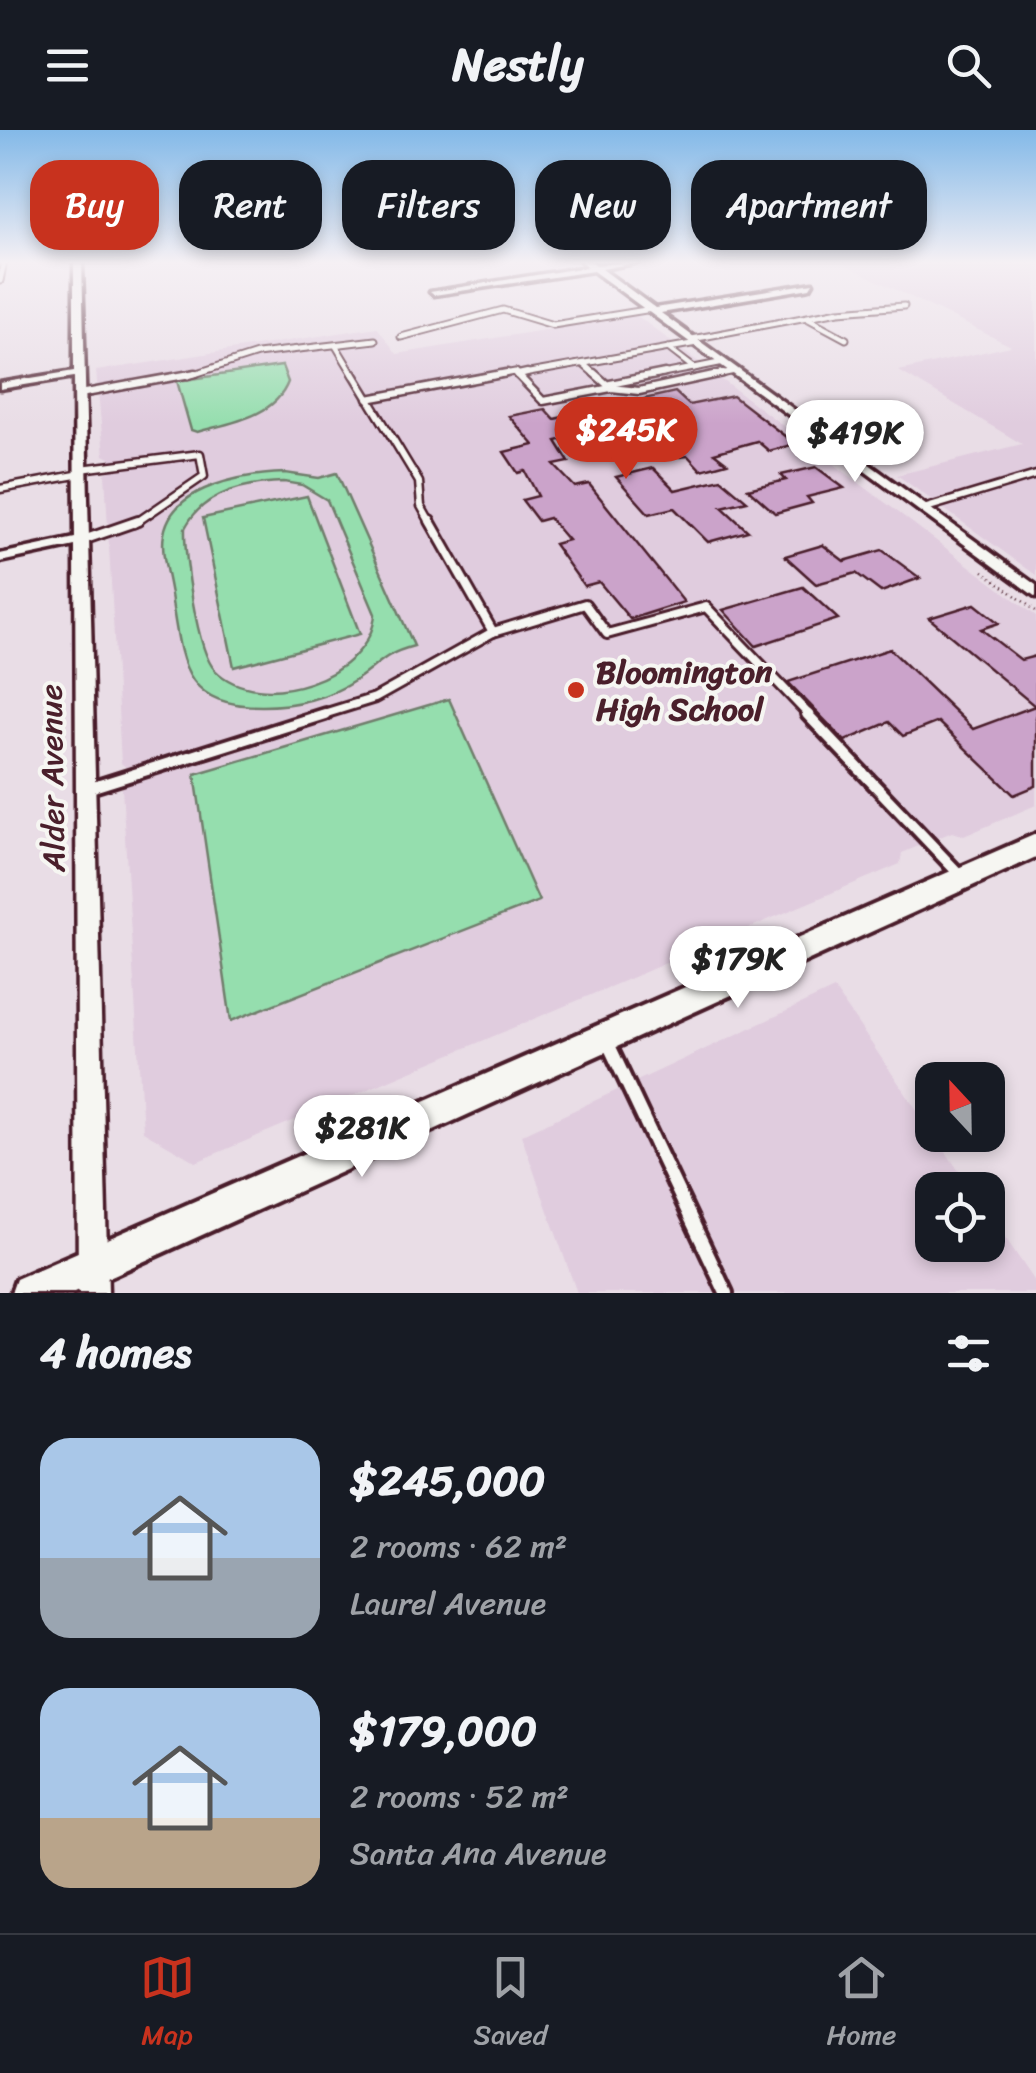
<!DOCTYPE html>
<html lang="en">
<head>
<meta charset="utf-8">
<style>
	body { margin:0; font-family:Sriracha,sans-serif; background:#242831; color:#f1f3f6; height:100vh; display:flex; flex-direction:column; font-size:38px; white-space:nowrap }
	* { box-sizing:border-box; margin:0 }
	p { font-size:32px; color:#9ea1a6 }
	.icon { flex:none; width:55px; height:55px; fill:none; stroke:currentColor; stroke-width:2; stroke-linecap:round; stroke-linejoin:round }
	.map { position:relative; height:1163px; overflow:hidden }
	.details { display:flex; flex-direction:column; background:#171b24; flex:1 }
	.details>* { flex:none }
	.hud { position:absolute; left:30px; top:30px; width:978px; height:90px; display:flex; gap:20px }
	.needle { width:65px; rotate:338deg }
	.fabs { position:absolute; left:915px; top:932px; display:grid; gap:20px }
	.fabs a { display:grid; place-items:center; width:90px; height:90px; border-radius:20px; background:#171b24; box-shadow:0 5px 15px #0003; font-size:50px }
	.price { position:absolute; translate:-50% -85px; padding:0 22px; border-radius:35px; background:#fff; color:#222; font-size:32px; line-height:65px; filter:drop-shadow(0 2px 5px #0008) }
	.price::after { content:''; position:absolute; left:50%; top:60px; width:30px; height:22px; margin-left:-15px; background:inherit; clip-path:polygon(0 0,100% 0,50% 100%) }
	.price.on { background:#c8321e; color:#fff }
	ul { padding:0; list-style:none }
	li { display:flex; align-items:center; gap:30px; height:250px; padding:0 40px }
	li span { display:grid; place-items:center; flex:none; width:280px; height:200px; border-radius:30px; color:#555 }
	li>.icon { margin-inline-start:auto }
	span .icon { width:120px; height:120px; fill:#fffc; stroke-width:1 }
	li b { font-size:42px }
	h2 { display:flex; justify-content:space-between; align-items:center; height:120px; padding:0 40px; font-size:42px }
	.tag { padding:0 35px; border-radius:30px; background:#171b24; box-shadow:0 5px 15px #0003; font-size:35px; line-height:90px }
	.tag.on { background:#c8321e; color:#fff }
	header { display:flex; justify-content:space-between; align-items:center; height:130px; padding:0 40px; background:#171b24; font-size:45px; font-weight:700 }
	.dock { display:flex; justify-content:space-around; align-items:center; height:140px; border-top:2px solid #363941; background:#171b24; font-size:28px; color:#9ea1a6 }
	.dock a { display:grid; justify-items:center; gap:5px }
	.dock .on { color:#c8321e }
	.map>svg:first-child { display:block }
	.built { fill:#e0ccde }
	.green { fill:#95deae; stroke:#707e6c; stroke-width:2.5; fill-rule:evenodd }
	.building { fill:#cba3ca; stroke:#4a1f2b; stroke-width:2.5 }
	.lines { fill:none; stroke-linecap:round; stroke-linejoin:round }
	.service-far4-casing { stroke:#4a1f2b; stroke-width:9 }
	.service-far3-casing { stroke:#4a1f2b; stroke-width:11 }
	.service-far2-casing { stroke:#4a1f2b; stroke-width:14 }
	.service-far1-casing { stroke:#4a1f2b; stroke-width:18 }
	.service-casing { stroke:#4a1f2b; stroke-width:20 }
	.minor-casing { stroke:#4a1f2b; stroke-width:7 }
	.tertiary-casing { stroke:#4a1f2b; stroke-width:8 }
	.path { stroke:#4a1f2b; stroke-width:2.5; stroke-dasharray:1 4; stroke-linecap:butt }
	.service-far4 { stroke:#f6f6f2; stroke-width:5 }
	.service-far3 { stroke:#f6f6f2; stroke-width:6 }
	.service-far2 { stroke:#f6f6f2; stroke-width:8 }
	.service-far1 { stroke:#f6f6f2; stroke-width:10 }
	.service { stroke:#f6f6f2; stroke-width:12 }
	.minor { fill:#f6f6f2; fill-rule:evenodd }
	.tertiary { fill:#f6f6f2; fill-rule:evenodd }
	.poi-dot { fill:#c8321e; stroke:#f6f6f2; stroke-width:4 }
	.labels { text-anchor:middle; stroke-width:8; stroke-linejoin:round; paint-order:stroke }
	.poi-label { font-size:32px; font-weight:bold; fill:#4a1f2b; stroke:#f6f6f2; text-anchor:start }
	.street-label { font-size:32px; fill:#4a1f2b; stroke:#f6f6f2 }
</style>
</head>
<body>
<header><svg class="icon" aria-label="menu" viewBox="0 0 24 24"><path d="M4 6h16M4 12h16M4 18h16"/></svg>Nestly<svg class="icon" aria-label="search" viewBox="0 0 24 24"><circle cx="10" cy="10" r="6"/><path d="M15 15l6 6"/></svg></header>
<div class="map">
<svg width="1036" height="1163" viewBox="0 0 1036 1163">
	<rect width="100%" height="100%" fill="#e9dde6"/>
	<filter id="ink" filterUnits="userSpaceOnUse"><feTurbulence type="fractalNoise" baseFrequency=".01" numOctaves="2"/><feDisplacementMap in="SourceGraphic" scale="20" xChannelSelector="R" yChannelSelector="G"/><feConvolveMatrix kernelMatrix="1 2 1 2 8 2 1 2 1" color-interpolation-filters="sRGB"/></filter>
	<g filter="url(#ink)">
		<!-- built -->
		<g class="built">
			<polygon points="837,131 1036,131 1036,445 897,345 1022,314 899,241 1011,216"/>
			<polygon points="636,185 1036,486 1036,675 964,706 952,702 902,723 900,734 196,1032 143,1001 122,658 128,639 121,633 105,344 111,340 110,328 104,325 96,241 377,197 397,224"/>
			<polygon points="834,859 972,1060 932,1060 932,1115 988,1115 988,1082 1036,1153 1036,1163 577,1163 521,1005"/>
		</g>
		<!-- green -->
		<g class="green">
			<path d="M 282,236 L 288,252 C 275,287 229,293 197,302 L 191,300 L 177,251 Z"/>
			<path d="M 285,343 L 319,348 L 337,343 L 414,516 C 381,525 382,533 356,550 C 329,568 294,576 262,576 C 184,576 182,535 172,472 C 170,451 160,424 164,404 C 172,355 247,344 285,343 ZM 284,352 L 302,355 L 327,370 L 375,484 C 371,548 259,585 215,540 C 197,522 184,425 185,398 C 204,361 247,353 284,352 Z"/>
			<polygon points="307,366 360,504 234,537 203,388"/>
			<polygon points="449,569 539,771 231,891 195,644"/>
		</g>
		<!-- building -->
		<g class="building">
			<polygon points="675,262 689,275 733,266 795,314 769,321 757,311 714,323 727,333 701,340 688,326 680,327 670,310 611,323 591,303 556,311 569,332 554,335 575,357 589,354 684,472 630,489 599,452 584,456 554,414 568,410 549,388 538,391 522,370 538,366 525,341 518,343 504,322 534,315 509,286 545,279 554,289"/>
			<polygon points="816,337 844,358 807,367 812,373 775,383 748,359 786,350 781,345"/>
			<polygon points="653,338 675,360 721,349 747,371 722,377 748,401 708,412 674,378 649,384 616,347"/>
			<polygon points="823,415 844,431 882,420 920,448 881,462 856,443 816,454 785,426"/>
			<polygon points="803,457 838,489 756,516 723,480"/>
			<polygon points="975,474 999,493 981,499 1021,530 1036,526 1036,656 1014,665 938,592 903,606 889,592 845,611 788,552 890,519 973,599 1035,576 929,488"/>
		</g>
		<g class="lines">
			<!-- service-far4 casing -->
			<g class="service-far4-casing">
				<g id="service-far4">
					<polyline points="0,151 4,131"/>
					<polyline points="807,188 846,209"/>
					<polyline points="401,207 503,180 553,195 652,179"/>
					<polyline points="692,209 839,181 904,176"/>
					<polyline points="336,216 354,246"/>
					<polyline points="668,218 694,238 724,232"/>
					<polyline points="583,234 597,246"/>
					<polyline points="518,245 697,213"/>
					<polyline points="188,246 257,224 375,210"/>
					<polyline points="493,246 515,242 519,246"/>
					<polyline points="652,246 694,238"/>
					<polyline points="711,246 735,241"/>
				</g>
			</g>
			<!-- service-far3 casing -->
			<g class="service-far3-casing">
				<g id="service-far3">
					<polyline points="353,243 419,352 421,376 431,394"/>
					<polyline points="516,243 543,271 611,258 639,261 723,243"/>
					<polyline points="594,243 611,258"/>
					<polyline points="518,245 527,243"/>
					<polyline points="610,254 665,243"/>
					<polyline points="80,264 196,243"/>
					<polyline points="368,269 507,243"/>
					<polyline points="853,327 827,327 796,301 872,285 903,299"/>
					<polyline points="81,339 200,324 204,346 134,394"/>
					<polyline points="0,359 81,344"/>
					<polyline points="923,379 1036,345"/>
				</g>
			</g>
			<!-- service-far2 casing -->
			<g class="service-far2-casing">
				<g id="service-far2">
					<polyline points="430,391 493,502 585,474 607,504 706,477 810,586"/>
					<polyline points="83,410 138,391"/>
					<polyline points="317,586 375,568 493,502"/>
				</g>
			</g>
			<!-- service-far1 casing -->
			<g class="service-far1-casing">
				<g id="service-far1">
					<polyline points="807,584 961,746"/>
					<polyline points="87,659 325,584"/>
				</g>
			</g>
			<!-- service casing -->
			<g class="service-casing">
				<polyline id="service" points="606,909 726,1163"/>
			</g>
			<!-- minor casing -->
			<g class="minor-casing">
				<g id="minor">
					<polygon points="74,131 82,131 108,1163 78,1163 75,416 0,432 0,424 75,408 74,247 0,259 0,253 74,241"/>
					<polygon points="581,131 591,131 596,135 645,131 602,139 655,178 813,153 810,158 661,183 1036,455 1036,467 593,141 434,165 430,162 587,137"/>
				</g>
			</g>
			<!-- tertiary casing -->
			<g class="tertiary-casing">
				<polygon id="tertiary" points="1036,704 1036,727 74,1163 11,1163 16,1149"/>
			</g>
			<!-- path -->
			<polyline class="path" points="983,441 1036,481"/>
			<!-- service-far4 -->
			<use href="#service-far4" class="service-far4"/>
			<!-- service-far3 -->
			<use href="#service-far3" class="service-far3"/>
			<!-- service-far2 -->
			<use href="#service-far2" class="service-far2"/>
			<!-- service-far1 -->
			<use href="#service-far1" class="service-far1"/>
			<!-- service -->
			<use href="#service" class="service"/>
			<!-- minor -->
			<use href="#minor" class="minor"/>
			<!-- tertiary -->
			<use href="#tertiary" class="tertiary"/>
		</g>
	</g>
	<!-- sky -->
	<linearGradient id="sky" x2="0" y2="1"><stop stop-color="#83b9e8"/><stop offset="0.45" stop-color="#f5f0f4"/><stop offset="1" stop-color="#f5f0f4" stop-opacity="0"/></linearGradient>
	<rect width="1036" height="294" fill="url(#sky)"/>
	<!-- markers -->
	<circle class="poi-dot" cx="576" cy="560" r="10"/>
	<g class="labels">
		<!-- poi labels -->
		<g class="poi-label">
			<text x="596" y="553">Bloomington<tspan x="596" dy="37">High School</tspan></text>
		</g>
		<!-- street labels -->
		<g class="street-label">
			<text transform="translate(52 648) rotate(-91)" y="11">Alder Avenue</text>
		</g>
	</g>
</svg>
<div class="fabs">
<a><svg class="needle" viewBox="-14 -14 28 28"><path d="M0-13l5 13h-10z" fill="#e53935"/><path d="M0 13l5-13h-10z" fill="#9ea1a6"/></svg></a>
<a><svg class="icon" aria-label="locate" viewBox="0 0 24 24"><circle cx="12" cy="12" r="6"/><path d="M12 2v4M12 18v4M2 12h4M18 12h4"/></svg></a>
</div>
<b class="price on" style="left:626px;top:352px">$245K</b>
<b class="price" style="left:855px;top:355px">$419K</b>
<b class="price" style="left:738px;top:881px">$179K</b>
<b class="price" style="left:362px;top:1050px">$281K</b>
<div class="hud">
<a class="tag on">Buy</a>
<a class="tag">Rent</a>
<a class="tag">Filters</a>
<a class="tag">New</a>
<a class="tag">Apartment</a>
</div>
</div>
<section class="details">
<h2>4 homes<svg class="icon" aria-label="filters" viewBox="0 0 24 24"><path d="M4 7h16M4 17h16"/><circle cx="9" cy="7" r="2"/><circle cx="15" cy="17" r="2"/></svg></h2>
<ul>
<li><span style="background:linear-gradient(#a9c7e8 60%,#9aa5b1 0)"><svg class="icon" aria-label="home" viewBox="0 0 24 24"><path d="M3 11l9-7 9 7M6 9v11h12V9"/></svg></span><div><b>$245,000</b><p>2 rooms · 62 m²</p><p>Laurel Avenue</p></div></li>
<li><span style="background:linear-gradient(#a9c7e8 65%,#b9a48a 0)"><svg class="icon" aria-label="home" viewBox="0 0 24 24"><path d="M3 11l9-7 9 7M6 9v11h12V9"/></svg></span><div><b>$179,000</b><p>2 rooms · 52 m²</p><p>Santa Ana Avenue</p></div></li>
</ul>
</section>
<nav class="dock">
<a class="on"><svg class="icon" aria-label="map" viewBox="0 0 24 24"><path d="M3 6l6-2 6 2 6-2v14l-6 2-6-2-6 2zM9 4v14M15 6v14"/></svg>Map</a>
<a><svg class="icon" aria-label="saved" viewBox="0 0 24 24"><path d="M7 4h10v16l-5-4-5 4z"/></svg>Saved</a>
<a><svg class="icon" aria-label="home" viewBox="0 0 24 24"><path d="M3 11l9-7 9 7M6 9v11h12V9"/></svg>Home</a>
</nav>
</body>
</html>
